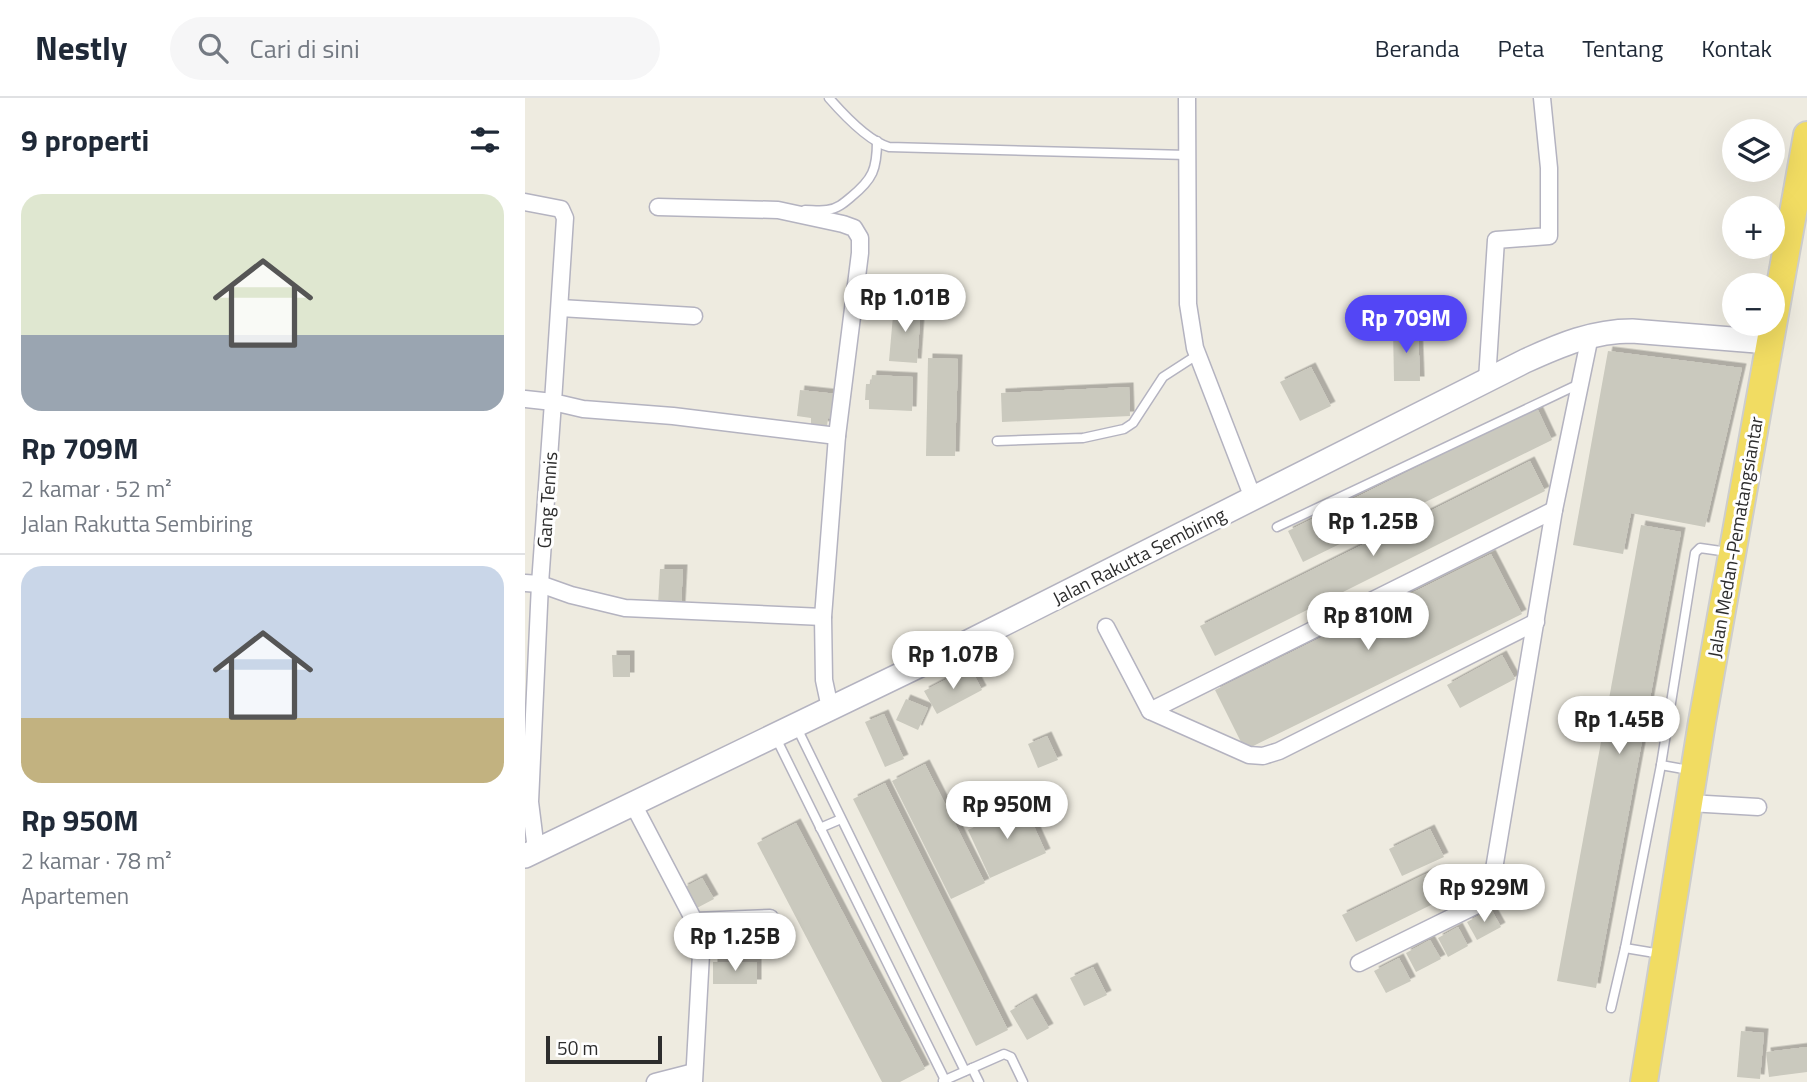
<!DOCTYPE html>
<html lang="id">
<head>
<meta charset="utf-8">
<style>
	body { margin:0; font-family:"Titillium Web",sans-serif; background:#f6f6f7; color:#1f2937; height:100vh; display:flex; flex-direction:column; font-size:26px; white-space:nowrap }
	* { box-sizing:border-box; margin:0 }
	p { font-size:23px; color:#747a83 }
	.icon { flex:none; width:38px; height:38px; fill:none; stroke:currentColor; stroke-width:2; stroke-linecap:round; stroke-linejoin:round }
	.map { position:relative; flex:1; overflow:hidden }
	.side { display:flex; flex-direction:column; background:#fff; width:525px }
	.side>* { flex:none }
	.fabs { position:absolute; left:1197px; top:21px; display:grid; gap:14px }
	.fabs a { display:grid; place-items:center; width:63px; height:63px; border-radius:50%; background:#fff; box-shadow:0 7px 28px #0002; font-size:35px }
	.scale { position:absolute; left:21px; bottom:18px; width:116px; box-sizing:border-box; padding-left:7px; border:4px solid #2d2d2d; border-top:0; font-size:19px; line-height:24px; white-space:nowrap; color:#2d2d2d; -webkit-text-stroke:5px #fff; paint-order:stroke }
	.price { position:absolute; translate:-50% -60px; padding:0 16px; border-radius:24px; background:#fff; color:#222; font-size:23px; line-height:46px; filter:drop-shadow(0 2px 4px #0008) }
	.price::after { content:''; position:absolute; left:50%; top:42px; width:21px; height:16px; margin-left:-10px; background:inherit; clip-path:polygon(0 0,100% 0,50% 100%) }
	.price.active { background:#5346f5; color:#fff }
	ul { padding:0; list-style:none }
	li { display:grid; align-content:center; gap:14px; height:371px; padding:0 21px }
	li+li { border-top:2px solid #e0e1e3 }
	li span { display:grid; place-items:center; height:217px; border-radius:21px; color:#555 }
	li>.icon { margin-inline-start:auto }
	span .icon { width:126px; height:126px; fill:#fffc; stroke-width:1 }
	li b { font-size:30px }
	h2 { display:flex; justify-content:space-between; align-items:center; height:84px; padding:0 21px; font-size:30px }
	header { display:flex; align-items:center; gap:42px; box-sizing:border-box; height:98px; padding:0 35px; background:#fff; border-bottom:2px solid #e0e1e3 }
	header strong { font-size:33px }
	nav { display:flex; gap:38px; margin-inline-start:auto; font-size:24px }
	.search { width:490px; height:63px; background:#f6f6f7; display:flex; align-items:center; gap:18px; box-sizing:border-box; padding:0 24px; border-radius:38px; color:#747a83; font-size:26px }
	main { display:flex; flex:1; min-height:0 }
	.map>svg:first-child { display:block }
	.building { fill:#cac9be; filter:url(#shadow) }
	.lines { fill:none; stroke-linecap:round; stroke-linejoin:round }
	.service-casing { stroke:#b4b3c0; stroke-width:11 }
	.minor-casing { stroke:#b4b3c0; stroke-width:19 }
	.secondary-casing { stroke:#b4b3c0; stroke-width:26 }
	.trunk-casing { stroke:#cdcdcd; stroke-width:30 }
	.service { stroke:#fff; stroke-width:8 }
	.minor { stroke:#fff; stroke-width:16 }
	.secondary { stroke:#fff; stroke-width:23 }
	.trunk { stroke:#f1dc62; stroke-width:26 }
	.labels { text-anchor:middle; stroke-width:6; stroke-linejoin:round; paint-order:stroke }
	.street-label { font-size:19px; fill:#2d2d2d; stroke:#fff }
</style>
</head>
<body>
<header>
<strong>Nestly</strong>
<div class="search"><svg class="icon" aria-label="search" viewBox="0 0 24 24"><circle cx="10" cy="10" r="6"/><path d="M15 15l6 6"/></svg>Cari di sini</div>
<nav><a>Beranda</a><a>Peta</a><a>Tentang</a><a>Kontak</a></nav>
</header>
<main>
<section class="side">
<h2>9 properti<svg class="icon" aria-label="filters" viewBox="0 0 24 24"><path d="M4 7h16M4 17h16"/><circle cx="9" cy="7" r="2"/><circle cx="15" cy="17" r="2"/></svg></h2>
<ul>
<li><span style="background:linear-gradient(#dfe7d0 65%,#9aa5b1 0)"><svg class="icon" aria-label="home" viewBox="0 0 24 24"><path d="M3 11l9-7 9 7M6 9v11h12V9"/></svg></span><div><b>Rp 709M</b><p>2 kamar · 52 m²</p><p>Jalan Rakutta Sembiring</p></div></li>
<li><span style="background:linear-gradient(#c9d6e8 70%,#c2b280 0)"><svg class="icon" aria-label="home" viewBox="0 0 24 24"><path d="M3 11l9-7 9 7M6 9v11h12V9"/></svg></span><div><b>Rp 950M</b><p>2 kamar · 78 m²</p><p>Apartemen</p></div></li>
</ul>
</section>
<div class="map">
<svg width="1282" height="984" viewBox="0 0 1282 984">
	<defs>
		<filter id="shadow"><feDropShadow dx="4.5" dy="-4.5" stdDeviation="0" flood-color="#0004"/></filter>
	</defs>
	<rect width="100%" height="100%" fill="#eeebe0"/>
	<!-- building -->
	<g class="building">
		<polygon points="369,206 396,208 392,265 364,263"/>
		<polygon points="893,230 895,283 869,283 868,231"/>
		<polygon points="1083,253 1217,270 1180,429 1106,415 1098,456 1048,447"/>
		<polygon points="403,260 433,261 430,358 401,358"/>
		<polygon points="786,269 806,308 775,323 755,284"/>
		<polygon points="347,277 388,279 387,313 344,311 344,302 340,302 341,286 346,286"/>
		<polygon points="604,289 605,318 477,324 476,295"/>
		<polygon points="275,292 312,296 309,321 303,320 302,328 286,326 286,320 272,318"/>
		<polygon points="1012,310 1027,342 778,464 763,433"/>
		<polygon points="1005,363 1020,393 690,558 675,528"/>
		<polygon points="1116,427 1156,434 1071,890 1032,883"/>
		<polygon points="966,456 997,516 720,652 690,592"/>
		<polygon points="135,471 158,471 156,508 133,507"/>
		<polygon points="87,557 105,557 105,579 88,579"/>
		<polygon points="977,557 990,581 935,610 922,587"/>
		<polygon points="445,569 457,592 412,616 399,593"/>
		<polygon points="381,601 403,610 393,632 371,622"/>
		<polygon points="359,616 379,661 360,669 340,624"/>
		<polygon points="522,638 533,662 513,670 503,646"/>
		<polygon points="400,666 460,785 426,801 367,683"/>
		<polygon points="360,685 483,932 451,948 328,701"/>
		<polygon points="499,706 521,755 465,780 443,732"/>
		<polygon points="271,725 400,971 375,984 357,984 232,745"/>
		<polygon points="905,731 919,759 877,778 864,751"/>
		<polygon points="907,773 920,800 831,844 817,817"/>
		<polygon points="177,780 189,801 170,811 158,790"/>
		<polygon points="966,811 976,829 952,842 942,824"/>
		<polygon points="933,829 943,848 923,859 913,840"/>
		<polygon points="905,842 916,861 891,874 881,855"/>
		<polygon points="874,860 886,883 861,895 849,873"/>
		<rect x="188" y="864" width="44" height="22"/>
		<polygon points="568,869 582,897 559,908 545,880"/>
		<polygon points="507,900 524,930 502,942 485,913"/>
		<polygon points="1216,933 1239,935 1235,981 1212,979"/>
		<polygon points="1282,949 1282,974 1244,979 1241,954"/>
	</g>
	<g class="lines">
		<!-- service casing -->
		<g class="service-casing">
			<g id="service">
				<path d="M 304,0 C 318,16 343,43 364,49 L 662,57"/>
				<path d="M 280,112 C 287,112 295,113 302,112 C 312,111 319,105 326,99 C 348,81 352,71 352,43"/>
				<polyline points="472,343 558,340 599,331 608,325 638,279 672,257"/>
				<polyline points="752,429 1054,286"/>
				<polyline points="272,630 440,973"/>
				<polyline points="251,640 420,982"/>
				<polyline points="1136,667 1164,672"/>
				<polyline points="295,730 316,721"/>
				<polyline points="1136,856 1100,850 1136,667 1170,455 1175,450 1203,454"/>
				<polyline points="1086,910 1100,850"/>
				<polyline points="447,970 454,984"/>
				<polyline points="418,983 479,956 486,959 498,984"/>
			</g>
		</g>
		<!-- minor casing -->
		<g class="minor-casing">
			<g id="minor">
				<polyline points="662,0 663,206 670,250 728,400"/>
				<polyline points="0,104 36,111 40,120 28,304 58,311 148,318 312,338"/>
				<polyline points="133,109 253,112 318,126 329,130 335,140 335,155 312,338 298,519 299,582 305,610"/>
				<polyline points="35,210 169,218"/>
				<polyline points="962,282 971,142 1024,138 1024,70 1017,0"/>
				<polyline points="0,301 28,304 15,486 5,704 11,752"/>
				<polyline points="0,485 15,486 46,497 100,510 298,519"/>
				<polyline points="1011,524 754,653 738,658 724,657 625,613 1029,412"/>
				<polyline points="581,529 625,613"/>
				<polyline points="1164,705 1233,709"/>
				<polyline points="108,706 173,830 176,856 169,984"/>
				<polyline points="169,823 245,820"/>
				<polyline points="834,865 958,804 965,795 1029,412 1065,238"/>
				<polyline points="130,984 169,974"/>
			</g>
		</g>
		<!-- secondary casing -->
		<g class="secondary-casing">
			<path id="secondary" d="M 0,758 L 439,546 L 1000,263 C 1035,247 1068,233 1107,233 L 1244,244"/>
		</g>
		<!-- trunk casing -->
		<g class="trunk-casing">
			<polyline id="trunk" points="1119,984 1177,624 1282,37"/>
		</g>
		<!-- service -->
		<use href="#service" class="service"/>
		<!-- minor -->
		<use href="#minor" class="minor"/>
		<!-- secondary -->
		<use href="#secondary" class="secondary"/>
		<!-- trunk -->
		<use href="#trunk" class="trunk"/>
	</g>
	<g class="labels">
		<!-- street labels -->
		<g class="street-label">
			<text transform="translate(22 402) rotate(-86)" y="7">Gang Tennis</text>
			<text transform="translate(1210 439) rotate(-80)" y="7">Jalan Medan-Pematangsiantar</text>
			<text transform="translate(614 458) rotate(-27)" y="7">Jalan Rakutta Sembiring</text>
		</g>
	</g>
</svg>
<div class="fabs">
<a><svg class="icon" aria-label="layers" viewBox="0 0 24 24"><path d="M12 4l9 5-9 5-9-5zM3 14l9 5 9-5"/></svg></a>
<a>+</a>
<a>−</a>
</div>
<div class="scale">50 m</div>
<b class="price" style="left:380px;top:236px">Rp 1.01B</b>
<b class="price active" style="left:881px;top:257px">Rp 709M</b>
<b class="price" style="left:848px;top:460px">Rp 1.25B</b>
<b class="price" style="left:843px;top:554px">Rp 810M</b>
<b class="price" style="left:428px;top:593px">Rp 1.07B</b>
<b class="price" style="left:1094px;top:658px">Rp 1.45B</b>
<b class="price" style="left:482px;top:743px">Rp 950M</b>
<b class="price" style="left:959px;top:826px">Rp 929M</b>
<b class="price" style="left:210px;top:875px">Rp 1.25B</b>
</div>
</main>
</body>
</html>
